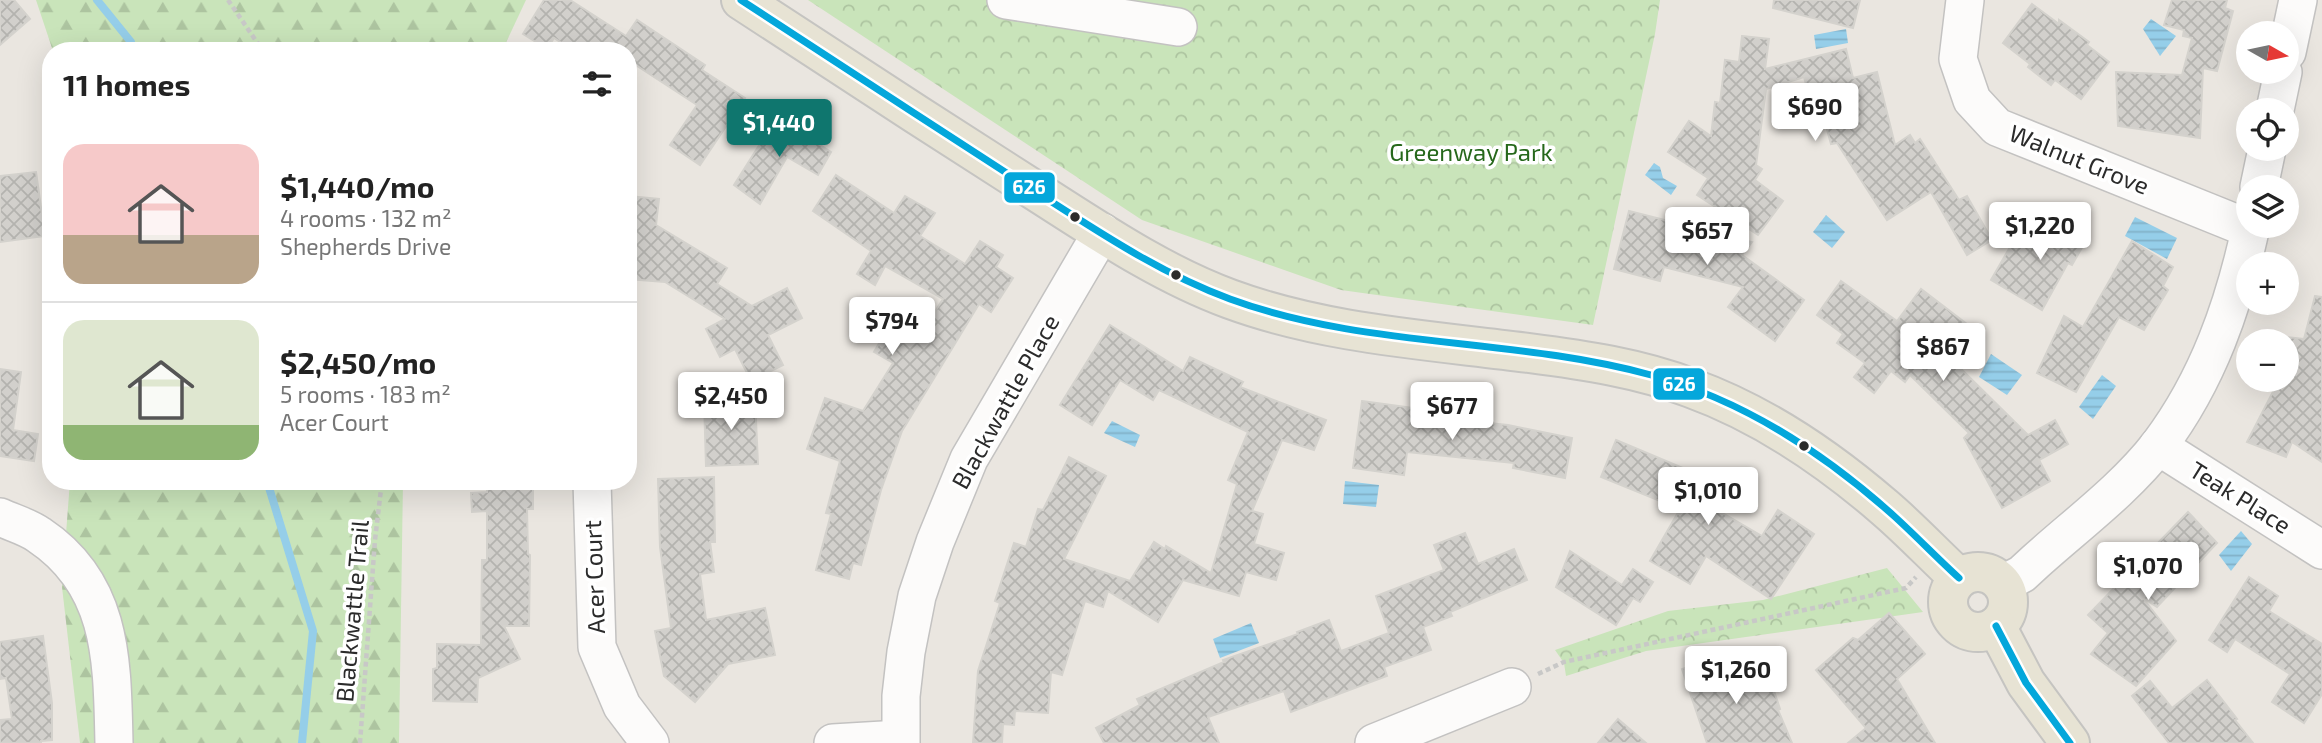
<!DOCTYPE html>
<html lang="en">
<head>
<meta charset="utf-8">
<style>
	body { margin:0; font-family:"Exo 2",sans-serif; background:#f2f2f2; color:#222; height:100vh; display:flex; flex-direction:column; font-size:26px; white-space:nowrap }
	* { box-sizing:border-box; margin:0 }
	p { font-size:23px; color:#767676 }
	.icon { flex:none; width:38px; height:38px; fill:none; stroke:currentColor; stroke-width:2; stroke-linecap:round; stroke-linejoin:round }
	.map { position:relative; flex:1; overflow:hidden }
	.sheet { position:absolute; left:42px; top:42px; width:595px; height:448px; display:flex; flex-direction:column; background:#fff; border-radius:28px; box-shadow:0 7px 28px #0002 }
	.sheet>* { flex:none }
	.needle { width:46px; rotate:99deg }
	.buttons { position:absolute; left:2236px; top:21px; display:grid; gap:14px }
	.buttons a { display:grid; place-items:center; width:63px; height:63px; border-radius:50%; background:#fff; box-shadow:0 7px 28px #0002; font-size:35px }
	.price { position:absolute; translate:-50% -60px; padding:0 16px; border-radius:7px; background:#fff; color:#222; font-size:23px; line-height:46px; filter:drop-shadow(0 2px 4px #0008) }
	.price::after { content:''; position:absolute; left:50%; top:42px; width:21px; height:16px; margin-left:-10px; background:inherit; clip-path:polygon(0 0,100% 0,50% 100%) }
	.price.on { background:#0f766e; color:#fff }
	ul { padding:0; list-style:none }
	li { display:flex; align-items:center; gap:21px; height:175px; padding:0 21px }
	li+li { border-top:2px solid #e0e0e0 }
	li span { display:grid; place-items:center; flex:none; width:196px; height:140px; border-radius:21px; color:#555 }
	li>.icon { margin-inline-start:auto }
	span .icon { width:84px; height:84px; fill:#fffc; stroke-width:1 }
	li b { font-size:30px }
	h2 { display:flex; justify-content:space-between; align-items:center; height:84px; padding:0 21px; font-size:30px }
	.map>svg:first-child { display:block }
	.forest { fill:url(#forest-firs) }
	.park { fill:url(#park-crowns) }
	.water { fill:url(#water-rules) }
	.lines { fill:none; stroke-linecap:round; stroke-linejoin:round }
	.stream { stroke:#95cee9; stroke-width:8 }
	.building { fill:url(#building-cross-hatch); stroke:#d4d2cd; stroke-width:2 }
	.minor-casing { stroke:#c3c2c1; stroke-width:40 }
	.major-casing { stroke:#c5c4c1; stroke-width:42 }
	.path { stroke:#c8c8c7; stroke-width:4.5; stroke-dasharray:5 3.5; stroke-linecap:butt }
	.minor { stroke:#fcfbfa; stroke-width:37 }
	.major { stroke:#e7e3d4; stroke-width:38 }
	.bus-1-casing { stroke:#fff; stroke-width:12 }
	.bus-1 { stroke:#04a7db; stroke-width:7 }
	.bus-dot { fill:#2b2b2b; stroke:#fff; stroke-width:2.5 }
	.labels { text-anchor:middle; stroke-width:7; stroke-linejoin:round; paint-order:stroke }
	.park-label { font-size:24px; fill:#26681b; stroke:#fff }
	.street-label { font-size:24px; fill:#2b2b2b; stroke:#fff }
	.line-badge { stroke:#fff; stroke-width:2.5 }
	.badge-label { font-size:19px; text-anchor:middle; font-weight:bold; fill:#fff }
</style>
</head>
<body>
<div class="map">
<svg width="2322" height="743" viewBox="0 0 2322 743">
	<defs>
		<pattern id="forest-firs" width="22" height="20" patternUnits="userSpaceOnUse" patternTransform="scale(1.75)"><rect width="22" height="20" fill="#c9e4ba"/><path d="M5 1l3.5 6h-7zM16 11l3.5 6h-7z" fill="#adc4a0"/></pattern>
		<pattern id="park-crowns" width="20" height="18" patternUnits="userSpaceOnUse" patternTransform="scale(1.75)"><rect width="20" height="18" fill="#c9e4ba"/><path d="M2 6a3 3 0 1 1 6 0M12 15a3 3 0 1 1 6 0" fill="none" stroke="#adc4a0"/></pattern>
		<pattern id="water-rules" width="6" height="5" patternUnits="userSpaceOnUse" patternTransform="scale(1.75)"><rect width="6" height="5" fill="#95cee9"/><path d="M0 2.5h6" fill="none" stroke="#81b1c8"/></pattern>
		<pattern id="building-cross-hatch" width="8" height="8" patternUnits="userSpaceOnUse" patternTransform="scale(1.75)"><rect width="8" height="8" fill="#d2d0cc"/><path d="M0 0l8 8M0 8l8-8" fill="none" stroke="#b4b3af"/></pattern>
	</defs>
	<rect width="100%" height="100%" fill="#eae6e0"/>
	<!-- forest -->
	<g class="forest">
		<polygon points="36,0 526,0 502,51 53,51"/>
		<polygon points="70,481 403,481 399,743 80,743 62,587"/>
	</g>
	<!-- park -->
	<g class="park">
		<polygon points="808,0 1660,0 1655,34 1593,325 1341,290 1142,220"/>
		<polygon points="1887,568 1923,612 1646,651 1566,676 1564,663 1555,650 1668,611 1763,600"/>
	</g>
	<!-- water -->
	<g class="water">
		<polygon points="2151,19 2176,36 2160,56 2143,29"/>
		<polygon points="1846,29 1848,43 1816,49 1814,35"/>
		<polygon points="1654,163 1660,167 1663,178 1677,186 1671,195 1645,175"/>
		<polygon points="1826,215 1845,232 1832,248 1813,232"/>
		<polygon points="2135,217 2177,238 2167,259 2125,236"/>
		<polygon points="1991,354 2022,375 2007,395 1979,377"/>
		<polygon points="2102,375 2116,386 2093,419 2079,407"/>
		<polygon points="1112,421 1140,435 1135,447 1104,433"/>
		<polygon points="1345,481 1379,485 1376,507 1343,504"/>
		<polygon points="2241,531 2252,544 2231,571 2219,555"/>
		<polygon points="1251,623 1259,643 1220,658 1213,639"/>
	</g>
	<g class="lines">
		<!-- stream -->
		<g class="stream">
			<polyline points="97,0 131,42 133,51"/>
			<polyline points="267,481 313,631 302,743"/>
		</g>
	</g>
	<!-- building -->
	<g class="building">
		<polygon points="0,0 14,0 30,19 0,45"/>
		<polygon points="544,0 570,0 626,36 637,20 705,65 702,70 745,98 700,165 670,145 697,105 628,60 628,51 574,51 554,38 547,49 523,34"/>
		<polygon points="1774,0 1860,0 1853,28 1773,8"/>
		<polygon points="2172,0 2227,0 2225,8 2233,11 2217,71 2203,68 2200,138 2118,126 2116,72 2182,75 2192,38 2183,36 2184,30 2164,25"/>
		<polygon points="2032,4 2059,24 2059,20 2089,42 2087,45 2109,62 2081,99 2055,80 2051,85 2028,67 2030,64 2003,43"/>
		<polygon points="1742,36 1769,39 1765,69 1846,49 1853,78 1877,72 1895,145 1910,135 1915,143 1920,139 1959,200 1967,196 1992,240 1967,255 1931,192 1887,220 1837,143 1831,144 1815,86 1807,88 1804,77 1766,89 1756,165 1762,169 1755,180 1783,201 1758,235 1697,195 1708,178 1668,152 1689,121 1711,136 1715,102 1720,103 1725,60 1739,62"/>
		<polygon points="777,117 831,152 818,175 787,157 760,204 734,185"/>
		<polygon points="36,172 45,236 0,242 0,176"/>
		<polygon points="836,175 894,213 905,196 935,213 920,236 965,264 980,241 1003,255 996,267 1013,278 991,312 979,304 902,431 881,490 861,565 853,563 849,579 816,570 831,514 826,513 840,461 807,449 825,398 863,411 893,363 874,352 890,325 916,341 943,299 885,266 875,285 857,274 871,251 813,211"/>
		<polygon points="628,196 659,199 656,225 727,268 717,284 752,306 787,288 802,318 768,335 783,365 751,381 735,349 720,357 706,329 725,319 665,282 628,279"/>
		<polygon points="1629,211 1752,242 1742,255 1804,300 1775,341 1728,307 1743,287 1664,267 1660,281 1614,269"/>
		<polygon points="2048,214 2088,237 2072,265 2068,263 2042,310 1991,280 2014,240 2029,248"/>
		<polygon points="2132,241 2173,267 2163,286 2168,290 2144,330 2119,317 2076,392 2037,373 2064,316 2083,327"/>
		<polygon points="1841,281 1897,321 1921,289 1976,331 1953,361 2028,435 2055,420 2068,444 2039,460 2050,481 2002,508 1964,438 1969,433 1910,375 1905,382 1891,371 1874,393 1854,377 1865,363 1837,343 1843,334 1817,315"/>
		<polygon points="2315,296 2322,297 2322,462 2292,442 2286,457 2247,442 2279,380 2287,380 2287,337 2304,339"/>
		<polygon points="1110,325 1183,371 1190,357 1243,382 1240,387 1326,420 1314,450 1282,440 1252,511 1263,514 1254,544 1284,553 1276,580 1246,572 1239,596 1183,580 1158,622 1108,591 1103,607 1085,601 1062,675 1051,672 1048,713 1015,711 1014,725 1003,724 1002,743 973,743 978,671 1000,603 995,601 1014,543 1026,547 1038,509 1043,510 1069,457 1106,476 1064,559 1130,581 1154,542 1165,549 1166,546 1211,573 1237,484 1228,480 1248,432 1159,390 1153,400 1120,380 1092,425 1060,405"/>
		<polygon points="0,369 21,372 13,430 38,434 34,461 0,456"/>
		<polygon points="755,398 758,464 706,466 704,400"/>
		<polygon points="1362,401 1414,408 1413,415 1508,425 1572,438 1565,478 1513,468 1514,463 1407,452 1404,475 1353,468"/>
		<polygon points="1616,440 1683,468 1676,486 1762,536 1778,510 1814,534 1771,599 1706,556 1690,584 1650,561 1680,509 1601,477"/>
		<polygon points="714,477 715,542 710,542 714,572 700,574 706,620 765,608 775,655 728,664 695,702 664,676 655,631 671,628 660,547 658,479"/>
		<polygon points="487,481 528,481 528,489 533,489 533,509 527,509 528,554 530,555 529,626 504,626 520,659 478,678 477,702 433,701 433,669 437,668 437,644 481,645 482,560 487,560 487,511 472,512 471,493 487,492"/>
		<polygon points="2188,512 2217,543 2157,607 2143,598 2176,641 2136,686 2091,654 2108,633 2088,615"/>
		<polygon points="1465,533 1478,564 1514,549 1527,580 1450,612 1452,616 1423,627 1431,650 1384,667 1387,676 1291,712 1284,691 1208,717 1219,743 1104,743 1096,728 1140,705 1137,699 1224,662 1223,660 1298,634 1297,632 1329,620 1341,651 1389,633 1376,596 1444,570 1434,545"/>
		<polygon points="1570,551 1622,585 1633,569 1653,582 1640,602 1633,598 1616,625 1556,587"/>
		<polygon points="2249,577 2278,596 2269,611 2322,644 2322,694 2304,723 2272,702 2290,674 2235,639 2227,652 2209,640"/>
		<polygon points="1889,613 1925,654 1897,679 1935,743 1848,743 1866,728 1816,670 1853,638 1858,640"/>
		<polygon points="43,636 52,703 52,740 41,741 41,743 0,743 0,720 12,719 6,678 0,679 0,642"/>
		<polygon points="1711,659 1720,683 1766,667 1780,709 1778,710 1792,743 1707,743 1682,669"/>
		<polygon points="2207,680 2237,719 2235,720 2253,743 2169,743 2132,696 2150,681 2172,708"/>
		<polygon points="1618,719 1646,743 1598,743"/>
	</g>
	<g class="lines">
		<!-- minor casing -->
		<g class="minor-casing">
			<g id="minor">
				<polyline points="1006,0 1178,27"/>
				<polyline points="1965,0 1958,59 1972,100 1997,127 2250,229"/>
				<polyline points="2287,52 2298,0"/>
				<polyline points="2275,110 2283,72"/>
				<polyline points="2259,187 2267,149"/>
				<polyline points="2158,446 2322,550"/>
				<polyline points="592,481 597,647 622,706 650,743"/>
				<path d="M 0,517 C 13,523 28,527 39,535 C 114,585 112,663 114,743"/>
				<path d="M 2003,584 L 2022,574 L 2035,562 C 2076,525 2125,489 2159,445 C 2208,380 2234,305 2251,226"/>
				<polyline points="833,743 900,739"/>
				<polyline points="901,743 901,696 906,652 917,596 935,542 969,459 1102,232"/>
				<polyline points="1374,743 1512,687"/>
			</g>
		</g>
		<!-- major casing -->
		<g class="major-casing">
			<g id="major">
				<path d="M 741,0 C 837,63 934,126 1031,188 C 1094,228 1159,273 1230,299 C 1325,334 1429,340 1529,353 C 1583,360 1639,368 1691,388 C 1763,414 1826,457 1884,507 C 1910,529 1934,555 1959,578"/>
				<circle cx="1978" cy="602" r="30"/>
				<polyline points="1996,626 2026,683 2070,743"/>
			</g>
		</g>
		<!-- path -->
		<g class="path">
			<polyline points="228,0 263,51"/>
			<polyline points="1538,674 1564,662 1906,588 1916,577"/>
			<polyline points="360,743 375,540 382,481"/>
		</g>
		<!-- minor -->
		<use href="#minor" class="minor"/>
		<!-- major -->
		<use href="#major" class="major"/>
		<!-- bus-1 casing -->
		<g class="bus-1-casing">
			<g id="bus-1">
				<path d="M 741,0 C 834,61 926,121 1019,181 C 1087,224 1154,271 1230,299 C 1366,349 1513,337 1651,375 C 1743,400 1824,453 1894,516 C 1916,536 1937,558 1959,578"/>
				<polyline points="1996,626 2026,683 2070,743"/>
			</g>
		</g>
		<!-- bus-1 -->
		<use href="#bus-1" class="bus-1"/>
	</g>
	<!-- markers -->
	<g class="bus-dot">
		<circle cx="1075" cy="217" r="6"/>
		<circle cx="1176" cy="275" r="6"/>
		<circle cx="1804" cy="446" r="6"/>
	</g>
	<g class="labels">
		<!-- park labels -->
		<g class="park-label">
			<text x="1471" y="161">Greenway Park</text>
		</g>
		<!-- street labels -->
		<g class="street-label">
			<text transform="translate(2079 160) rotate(22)" y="8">Walnut Grove</text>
			<text transform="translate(1006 402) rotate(-61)" y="8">Blackwattle Place</text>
			<text transform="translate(2240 498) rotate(32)" y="8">Teak Place</text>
			<text transform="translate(595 577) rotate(-92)" y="8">Acer Court</text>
			<text transform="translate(353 611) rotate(-85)" y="8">Blackwattle Trail</text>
		</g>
	</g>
	<g class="line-badge">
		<rect x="1003" y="171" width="53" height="33" rx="7" fill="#04a7db"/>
		<rect x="1652" y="367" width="54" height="34" rx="7" fill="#04a7db"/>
	</g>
	<g class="badge-label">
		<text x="1029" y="194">626</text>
		<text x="1679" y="391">626</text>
	</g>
</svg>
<div class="buttons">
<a><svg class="needle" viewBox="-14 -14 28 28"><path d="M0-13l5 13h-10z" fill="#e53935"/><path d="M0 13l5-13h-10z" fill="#767676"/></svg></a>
<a><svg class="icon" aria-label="locate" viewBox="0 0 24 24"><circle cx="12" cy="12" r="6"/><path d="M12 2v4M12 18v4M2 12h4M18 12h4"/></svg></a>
<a><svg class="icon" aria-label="layers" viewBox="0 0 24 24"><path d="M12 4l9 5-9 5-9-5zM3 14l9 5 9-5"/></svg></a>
<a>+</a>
<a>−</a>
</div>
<b class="price" style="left:1815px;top:143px">$690</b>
<b class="price on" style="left:779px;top:159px">$1,440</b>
<b class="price" style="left:2040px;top:262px">$1,220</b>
<b class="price" style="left:1707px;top:267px">$657</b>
<b class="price" style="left:892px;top:357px">$794</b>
<b class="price" style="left:1943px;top:383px">$867</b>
<b class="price" style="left:731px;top:432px">$2,450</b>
<b class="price" style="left:1452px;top:442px">$677</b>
<b class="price" style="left:1708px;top:527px">$1,010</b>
<b class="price" style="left:2148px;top:602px">$1,070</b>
<b class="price" style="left:1736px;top:706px">$1,260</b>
<section class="sheet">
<h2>11 homes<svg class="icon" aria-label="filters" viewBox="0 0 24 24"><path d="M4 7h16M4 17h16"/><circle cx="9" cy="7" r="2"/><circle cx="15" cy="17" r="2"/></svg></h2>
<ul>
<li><span style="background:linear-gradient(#f6c9c9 65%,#b9a48a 0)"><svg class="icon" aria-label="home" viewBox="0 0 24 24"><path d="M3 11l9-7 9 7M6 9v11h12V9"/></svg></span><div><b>$1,440/mo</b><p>4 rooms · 132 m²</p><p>Shepherds Drive</p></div></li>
<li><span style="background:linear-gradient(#dfe7d0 75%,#8fb573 0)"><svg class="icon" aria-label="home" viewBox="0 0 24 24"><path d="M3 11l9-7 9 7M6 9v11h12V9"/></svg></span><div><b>$2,450/mo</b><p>5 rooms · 183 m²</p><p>Acer Court</p></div></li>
</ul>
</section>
</div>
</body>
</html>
